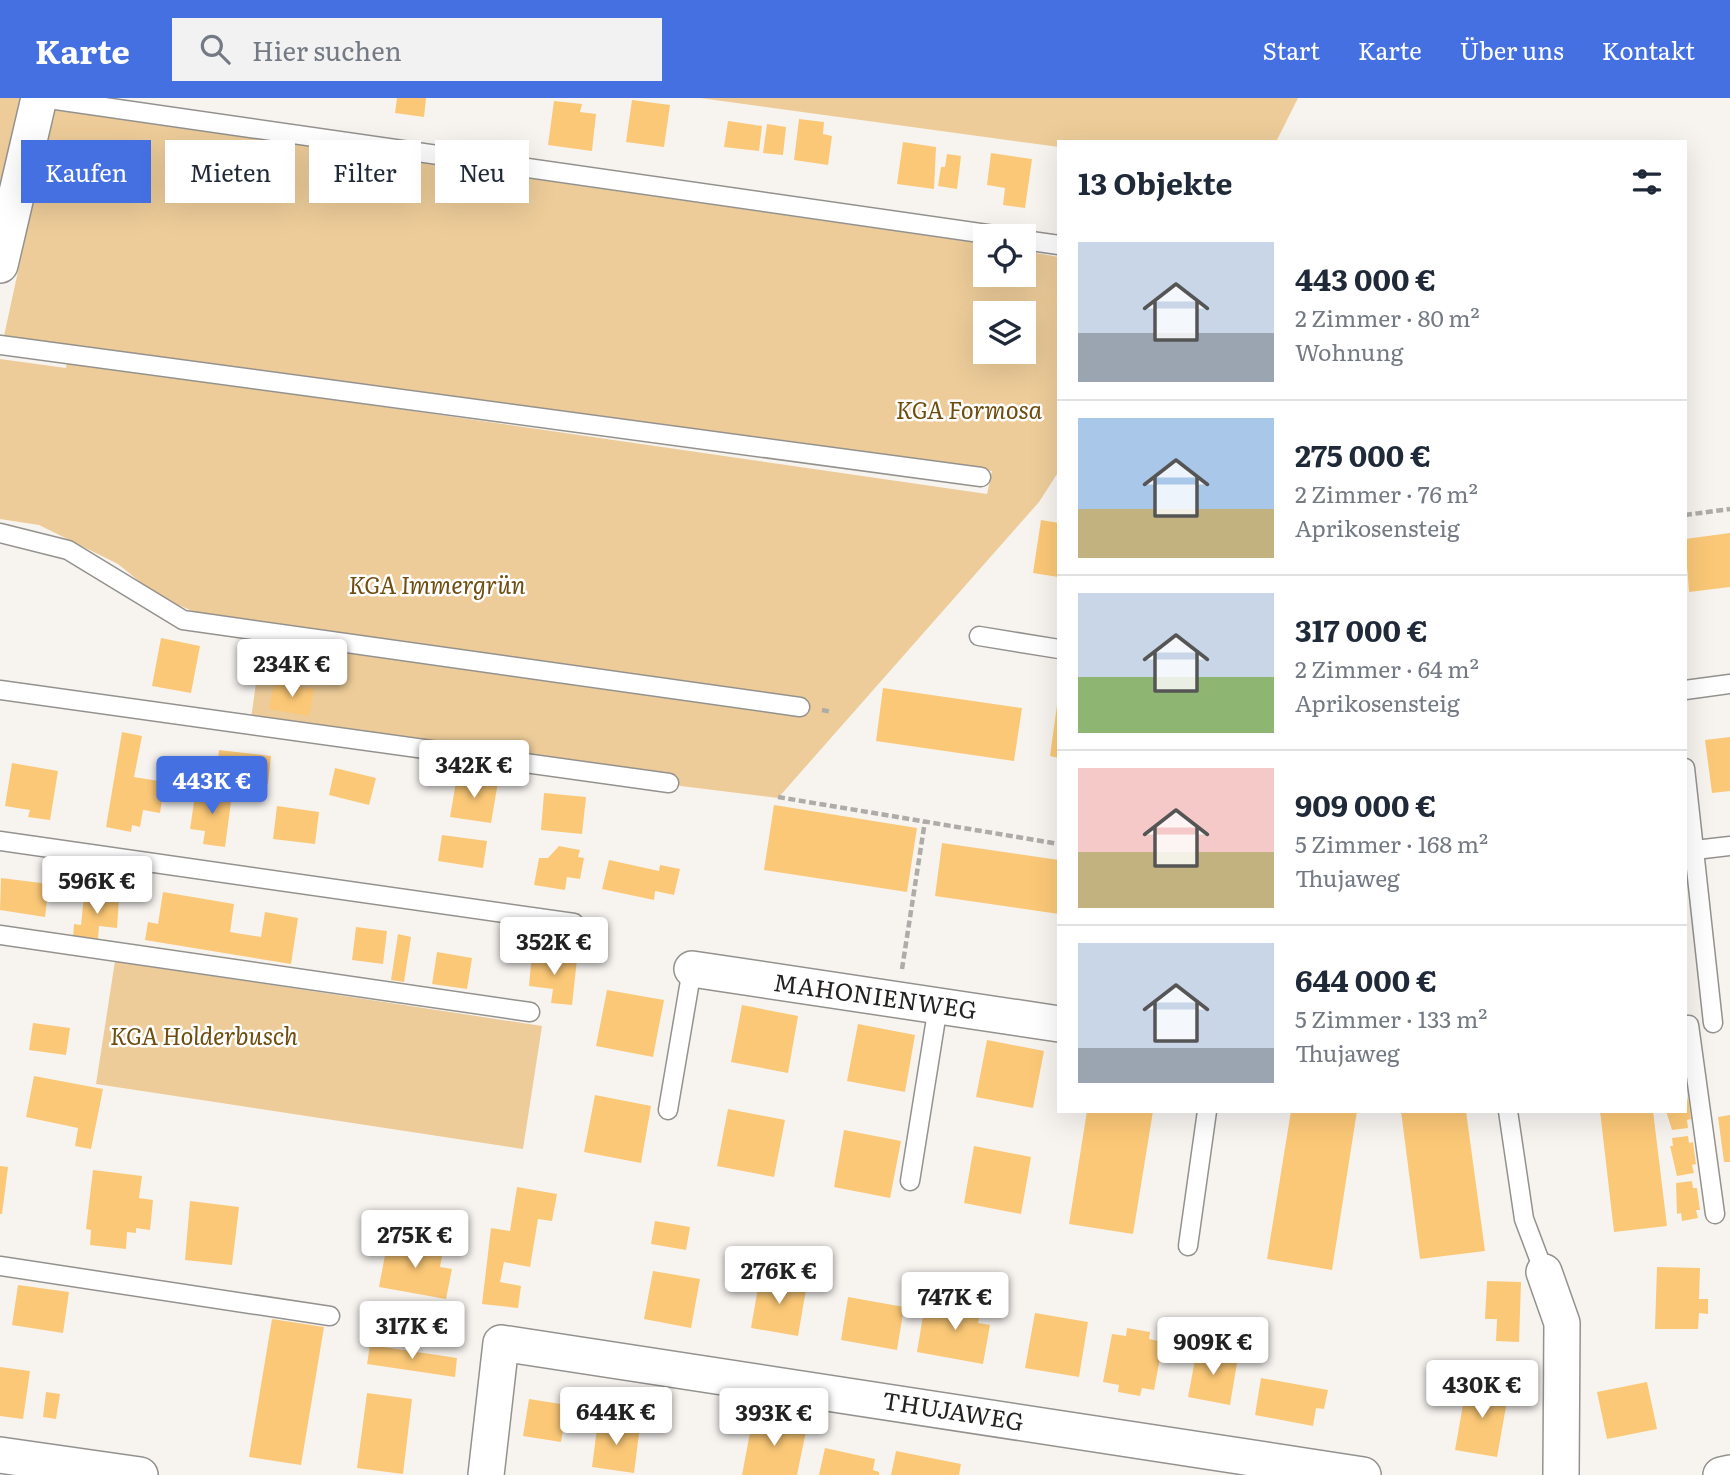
<!DOCTYPE html>
<html lang="de">
<head>
<meta charset="utf-8">
<style>
	body { margin:0; font-family:Literata,serif; background:#f2f2f3; color:#1f2937; height:100vh; display:flex; flex-direction:column; font-size:26px; white-space:nowrap }
	* { box-sizing:border-box; margin:0 }
	p { font-size:23px; color:#747a83 }
	.icon { flex:none; width:38px; height:38px; fill:none; stroke:currentColor; stroke-width:2; stroke-linecap:round; stroke-linejoin:round }
	.map { position:relative; flex:1; overflow:hidden }
	.sheet { position:absolute; left:1057px; top:42px; width:630px; height:973px; display:flex; flex-direction:column; background:#fff; border-radius:0px; box-shadow:0 7px 28px #0002 }
	.sheet>* { flex:none }
	.top-card { position:absolute; left:21px; top:42px; width:665px; height:63px; display:flex; gap:14px }
	.tools { position:absolute; left:973px; top:126px; display:grid; gap:14px }
	.tools a { display:grid; place-items:center; width:63px; height:63px; border-radius:0px; background:#fff; box-shadow:0 7px 28px #0002; font-size:35px }
	.price { position:absolute; translate:-50% -60px; padding:0 16px; border-radius:7px; background:#fff; color:#222; font-size:23px; line-height:46px; filter:drop-shadow(0 2px 4px #0008) }
	.price::after { content:''; position:absolute; left:50%; top:42px; width:21px; height:16px; margin-left:-10px; background:inherit; clip-path:polygon(0 0,100% 0,50% 100%) }
	.price.on { background:#4570e2; color:#fff }
	ul { padding:0; list-style:none }
	li { display:flex; align-items:center; gap:21px; height:175px; padding:0 21px }
	li+li { border-top:2px solid #e0e1e3 }
	li span { display:grid; place-items:center; flex:none; width:196px; height:140px; border-radius:0px; color:#555 }
	li>.icon { margin-inline-start:auto }
	span .icon { width:84px; height:84px; fill:#fffc; stroke-width:1 }
	li b { font-size:30px }
	h2 { display:flex; justify-content:space-between; align-items:center; height:84px; padding:0 21px; font-size:30px }
	.tag { padding:0 24px; border-radius:0px; background:#fff; box-shadow:0 7px 28px #0002; font-size:24px; line-height:63px }
	.tag.on { background:#4570e2; color:#fff }
	header { display:flex; align-items:center; gap:42px; box-sizing:border-box; height:98px; padding:0 35px; background:#4570e2; color:#fff }
	header strong { font-size:33px }
	nav { display:flex; gap:38px; margin-inline-start:auto; font-size:24px }
	.search { width:490px; height:63px; background:#f2f2f3; display:flex; align-items:center; gap:18px; box-sizing:border-box; padding:0 24px; border-radius:0px; color:#747a83; font-size:26px }
	.map>svg:first-child { display:block }
	.green { fill:#edcc99; fill-rule:evenodd }
	.building { fill:#fbc877 }
	.lines { fill:none; stroke-linecap:round; stroke-linejoin:round }
	.service-casing { stroke:#94928e; stroke-width:21 }
	.minor-casing { stroke:#94928e; stroke-width:38 }
	.path { stroke:#aeaca8; stroke-width:4.5; stroke-dasharray:7 3.5; stroke-linecap:butt }
	.service { stroke:#fff; stroke-width:18 }
	.minor { stroke:#fff; stroke-width:35 }
	.labels { text-anchor:middle; stroke-width:5; stroke-linejoin:round; paint-order:stroke }
	.park-label { font-size:24px; font-style:italic; fill:#6f4d0e; stroke:#fff }
	.street-label { font-size:24px; fill:#242321; stroke:#fff }
</style>
</head>
<body>
<header>
<strong>Karte</strong>
<div class="search"><svg class="icon" aria-label="search" viewBox="0 0 24 24"><circle cx="10" cy="10" r="6"/><path d="M15 15l6 6"/></svg>Hier suchen</div>
<nav><a>Start</a><a>Karte</a><a>Über uns</a><a>Kontakt</a></nav>
</header>
<div class="map">
<svg width="1730" height="1377" viewBox="0 0 1730 1377">
	<rect width="100%" height="100%" fill="#f7f4f0"/>
	<!-- green -->
	<g class="green">
		<polygon points="0,0 20,0 0,87"/>
		<polygon points="700,0 1298,0 1276,44 1059,44 1059,49"/>
		<path d="M 53,11 L 985,146 L 985,177 L 1024,177 L 1024,153 L 1059,159 L 1059,373 L 1039,404 L 778,700 L 249,635 L 262,542 L 176,506 L 145,488 L 118,466 L 39,427 L 0,421 L 0,261 L 66,270 L 67,263 L 987,396 L 992,373 L 4,238 ZM 985,215 L 1024,215 L 1024,254 L 985,254 Z"/>
		<polygon points="115,863 542,928 523,1051 96,986"/>
	</g>
	<!-- building -->
	<g class="building">
		<polygon points="397,0 426,0 424,19 395,15"/>
		<polygon points="632,2 670,7 664,49 626,44"/>
		<polygon points="554,3 582,6 580,14 596,16 592,53 548,47"/>
		<polygon points="799,21 824,24 823,36 832,38 828,67 794,62"/>
		<polygon points="728,23 762,28 759,53 724,49"/>
		<polygon points="767,26 786,29 783,57 763,55"/>
		<polygon points="903,44 936,49 934,91 897,86"/>
		<polygon points="991,55 1032,61 1025,110 1003,107 1005,90 987,87"/>
		<polygon points="947,56 961,58 957,91 938,88 941,69 945,69"/>
		<polygon points="1041,422 1059,425 1058,479 1033,475"/>
		<polygon points="1730,435 1730,489 1689,494 1685,441"/>
		<polygon points="161,540 200,548 191,595 152,588"/>
		<polygon points="274,584 314,591 309,618 269,611"/>
		<polygon points="883,590 1022,610 1014,663 876,643"/>
		<polygon points="1057,607 1059,607 1059,660 1050,658"/>
		<polygon points="122,634 142,638 134,679 165,684 160,715 143,712 140,729 132,727 131,734 106,729"/>
		<polygon points="1730,639 1730,693 1712,695 1705,642"/>
		<polygon points="219,652 271,658 268,686 216,680"/>
		<polygon points="12,665 58,673 50,722 28,719 30,712 5,708"/>
		<polygon points="335,670 376,680 369,707 329,697"/>
		<polygon points="457,678 498,684 491,725 450,719"/>
		<polygon points="196,691 232,696 225,749 203,746 205,733 190,731"/>
		<polygon points="544,695 586,699 582,736 541,732"/>
		<polygon points="774,707 917,730 907,794 764,772"/>
		<polygon points="277,708 319,714 315,746 273,741"/>
		<polygon points="442,737 487,743 483,770 438,763"/>
		<polygon points="942,745 1059,762 1059,816 935,798"/>
		<polygon points="559,748 580,752 578,759 584,760 580,781 567,779 565,792 534,787 539,760 548,760"/>
		<polygon points="609,762 659,773 660,767 680,771 674,797 655,793 654,802 602,791"/>
		<polygon points="1,780 49,786 45,819 0,812"/>
		<polygon points="163,794 234,806 230,834 261,839 265,814 298,820 291,866 145,842 148,824 158,826"/>
		<polygon points="84,797 119,800 117,830 99,828 98,841 73,839 74,826 81,827"/>
		<polygon points="356,829 387,833 383,866 352,862"/>
		<polygon points="398,836 411,839 404,884 391,882"/>
		<polygon points="437,854 472,860 467,891 432,886"/>
		<polygon points="532,856 577,861 572,907 551,905 553,891 529,888"/>
		<polygon points="607,892 664,902 653,959 596,948"/>
		<polygon points="742,907 798,918 788,975 731,964"/>
		<polygon points="33,925 70,930 66,957 29,952"/>
		<polygon points="858,926 915,937 905,994 847,983"/>
		<polygon points="987,942 1044,953 1033,1010 976,999"/>
		<polygon points="34,978 103,991 91,1051 75,1048 78,1030 26,1019"/>
		<polygon points="595,997 651,1008 641,1065 584,1054"/>
		<polygon points="1688,999 1691,1021 1687,1022 1688,1030 1672,1032 1666,1013 1685,1013"/>
		<polygon points="728,1011 785,1022 774,1079 717,1068"/>
		<polygon points="1087,1013 1153,1013 1133,1136 1069,1126"/>
		<polygon points="1291,1013 1357,1013 1332,1172 1267,1161"/>
		<polygon points="1401,1013 1466,1013 1485,1153 1420,1161"/>
		<polygon points="1600,1013 1653,1013 1667,1128 1614,1134"/>
		<polygon points="1730,1017 1730,1064 1724,1064 1718,1019"/>
		<polygon points="844,1032 901,1043 890,1100 834,1089"/>
		<polygon points="1688,1038 1689,1045 1693,1044 1696,1066 1692,1067 1694,1075 1677,1078 1670,1048 1673,1048 1672,1040"/>
		<polygon points="974,1048 1031,1059 1021,1116 964,1105"/>
		<polygon points="0,1068 8,1069 2,1116 0,1116"/>
		<polygon points="93,1072 142,1078 139,1100 153,1102 150,1132 136,1130 136,1135 127,1134 126,1151 90,1147 91,1132 86,1131"/>
		<polygon points="1692,1083 1693,1090 1697,1090 1700,1112 1696,1112 1698,1120 1682,1123 1681,1115 1677,1116 1676,1085"/>
		<polygon points="517,1089 557,1096 552,1123 538,1121 530,1169 504,1164 500,1184 521,1188 518,1210 482,1206 491,1130 510,1133"/>
		<polygon points="190,1103 239,1109 232,1167 185,1162"/>
		<polygon points="655,1123 690,1129 686,1152 651,1146"/>
		<polygon points="388,1141 443,1152 440,1169 452,1171 446,1201 379,1189"/>
		<polygon points="1657,1169 1700,1170 1699,1201 1708,1201 1708,1216 1699,1215 1698,1231 1655,1231"/>
		<polygon points="653,1173 700,1181 691,1230 644,1221"/>
		<polygon points="760,1178 807,1186 798,1238 751,1230"/>
		<polygon points="1487,1183 1521,1184 1519,1244 1496,1243 1497,1221 1485,1221"/>
		<polygon points="18,1187 69,1194 63,1235 12,1227"/>
		<polygon points="940,1198 982,1206 978,1225 990,1227 983,1266 917,1254 923,1218 936,1220"/>
		<polygon points="848,1199 904,1209 897,1252 841,1242"/>
		<polygon points="1035,1215 1088,1224 1079,1279 1025,1270"/>
		<polygon points="272,1221 324,1229 301,1367 249,1359"/>
		<polygon points="1127,1230 1150,1234 1149,1241 1163,1244 1154,1292 1142,1290 1140,1298 1118,1294 1119,1287 1103,1284 1112,1236 1126,1238"/>
		<polygon points="370,1247 457,1260 455,1279 367,1266"/>
		<polygon points="1197,1251 1238,1259 1230,1307 1188,1299"/>
		<polygon points="0,1269 30,1273 23,1321 0,1318"/>
		<polygon points="1261,1280 1328,1292 1324,1311 1316,1310 1313,1328 1255,1317"/>
		<polygon points="1467,1284 1509,1292 1497,1359 1455,1352"/>
		<polygon points="1647,1284 1657,1331 1607,1341 1597,1294"/>
		<polygon points="46,1294 60,1296 56,1321 43,1319"/>
		<polygon points="367,1295 412,1301 403,1376 357,1370"/>
		<polygon points="529,1301 567,1307 561,1344 523,1338"/>
		<polygon points="765,1316 797,1322 795,1331 806,1333 797,1377 742,1377 752,1324 763,1326"/>
		<polygon points="598,1323 640,1328 634,1375 592,1369"/>
		<polygon points="825,1350 875,1361 873,1372 879,1374 879,1377 819,1377"/>
		<polygon points="896,1353 961,1366 959,1377 891,1377"/>
	</g>
	<g class="lines">
		<!-- service casing -->
		<g class="service-casing">
			<g id="service">
				<polyline points="42,0 1001,138"/>
				<polyline points="1024,142 1059,147"/>
				<polyline points="0,247 981,379"/>
				<polyline points="0,435 68,452 183,522 800,609"/>
				<polyline points="979,538 1059,551"/>
				<polyline points="0,592 669,685"/>
				<polyline points="1685,592 1730,586"/>
				<polyline points="1685,670 1713,925"/>
				<polyline points="0,743 574,825"/>
				<polyline points="1695,752 1730,748"/>
				<polyline points="0,837 530,914"/>
				<polyline points="1689,927 1715,1116"/>
				<polyline points="668,1012 692,871"/>
				<polyline points="1508,1013 1524,1121 1544,1174"/>
				<polyline points="910,1083 938,908"/>
				<polyline points="1188,1148 1207,1013"/>
				<polyline points="0,1168 330,1218"/>
			</g>
		</g>
		<!-- minor casing -->
		<g class="minor-casing">
			<g id="minor">
				<polyline points="0,167 39,0"/>
				<polyline points="692,871 1059,926"/>
				<polyline points="1544,1174 1562,1225 1561,1377"/>
				<polyline points="0,1357 140,1377"/>
				<polyline points="486,1377 501,1245 1363,1377"/>
				<polyline points="1721,1377 1730,1375"/>
			</g>
		</g>
		<!-- path -->
		<g class="path">
			<polyline points="1685,417 1730,411"/>
			<polyline points="822,612 832,614"/>
			<polyline points="778,699 1059,746"/>
			<polyline points="902,871 925,723"/>
		</g>
		<!-- service -->
		<use href="#service" class="service"/>
		<!-- minor -->
		<use href="#minor" class="minor"/>
	</g>
	<g class="labels">
		<!-- park labels -->
		<g class="park-label">
			<text x="969" y="321">KGA Formosa</text>
			<text x="437" y="496">KGA Immergrün</text>
			<text x="204" y="947">KGA Holderbusch</text>
		</g>
		<!-- street labels -->
		<g class="street-label">
			<text transform="translate(875 899) rotate(8)" y="8">MAHONIENWEG</text>
			<text transform="translate(953 1314) rotate(9)" y="8">THUJAWEG</text>
		</g>
	</g>
</svg>
<div class="tools">
<a><svg class="icon" aria-label="locate" viewBox="0 0 24 24"><circle cx="12" cy="12" r="6"/><path d="M12 2v4M12 18v4M2 12h4M18 12h4"/></svg></a>
<a><svg class="icon" aria-label="layers" viewBox="0 0 24 24"><path d="M12 4l9 5-9 5-9-5zM3 14l9 5 9-5"/></svg></a>
</div>
<b class="price" style="left:292px;top:601px">234K €</b>
<b class="price" style="left:474px;top:702px">342K €</b>
<b class="price on" style="left:212px;top:718px">443K €</b>
<b class="price" style="left:97px;top:818px">596K €</b>
<b class="price" style="left:554px;top:879px">352K €</b>
<b class="price" style="left:415px;top:1172px">275K €</b>
<b class="price" style="left:779px;top:1208px">276K €</b>
<b class="price" style="left:955px;top:1234px">747K €</b>
<b class="price" style="left:412px;top:1263px">317K €</b>
<b class="price" style="left:1213px;top:1279px">909K €</b>
<b class="price" style="left:1482px;top:1322px">430K €</b>
<b class="price" style="left:616px;top:1349px">644K €</b>
<b class="price" style="left:774px;top:1350px">393K €</b>
<div class="top-card">
<a class="tag on">Kaufen</a>
<a class="tag">Mieten</a>
<a class="tag">Filter</a>
<a class="tag">Neu</a>
</div>
<section class="sheet">
<h2>13 Objekte<svg class="icon" aria-label="filters" viewBox="0 0 24 24"><path d="M4 7h16M4 17h16"/><circle cx="9" cy="7" r="2"/><circle cx="15" cy="17" r="2"/></svg></h2>
<ul>
<li><span style="background:linear-gradient(#c9d6e8 65%,#9aa5b1 0)"><svg class="icon" aria-label="home" viewBox="0 0 24 24"><path d="M3 11l9-7 9 7M6 9v11h12V9"/></svg></span><div><b>443 000 €</b><p>2 Zimmer · 80 m²</p><p>Wohnung</p></div></li>
<li><span style="background:linear-gradient(#a9c7e8 65%,#c2b280 0)"><svg class="icon" aria-label="home" viewBox="0 0 24 24"><path d="M3 11l9-7 9 7M6 9v11h12V9"/></svg></span><div><b>275 000 €</b><p>2 Zimmer · 76 m²</p><p>Aprikosensteig</p></div></li>
<li><span style="background:linear-gradient(#c9d6e8 60%,#8fb573 0)"><svg class="icon" aria-label="home" viewBox="0 0 24 24"><path d="M3 11l9-7 9 7M6 9v11h12V9"/></svg></span><div><b>317 000 €</b><p>2 Zimmer · 64 m²</p><p>Aprikosensteig</p></div></li>
<li><span style="background:linear-gradient(#f6c9c9 60%,#c2b280 0)"><svg class="icon" aria-label="home" viewBox="0 0 24 24"><path d="M3 11l9-7 9 7M6 9v11h12V9"/></svg></span><div><b>909 000 €</b><p>5 Zimmer · 168 m²</p><p>Thujaweg</p></div></li>
<li><span style="background:linear-gradient(#c9d6e8 75%,#9aa5b1 0)"><svg class="icon" aria-label="home" viewBox="0 0 24 24"><path d="M3 11l9-7 9 7M6 9v11h12V9"/></svg></span><div><b>644 000 €</b><p>5 Zimmer · 133 m²</p><p>Thujaweg</p></div></li>
</ul>
</section>
</div>
</body>
</html>
